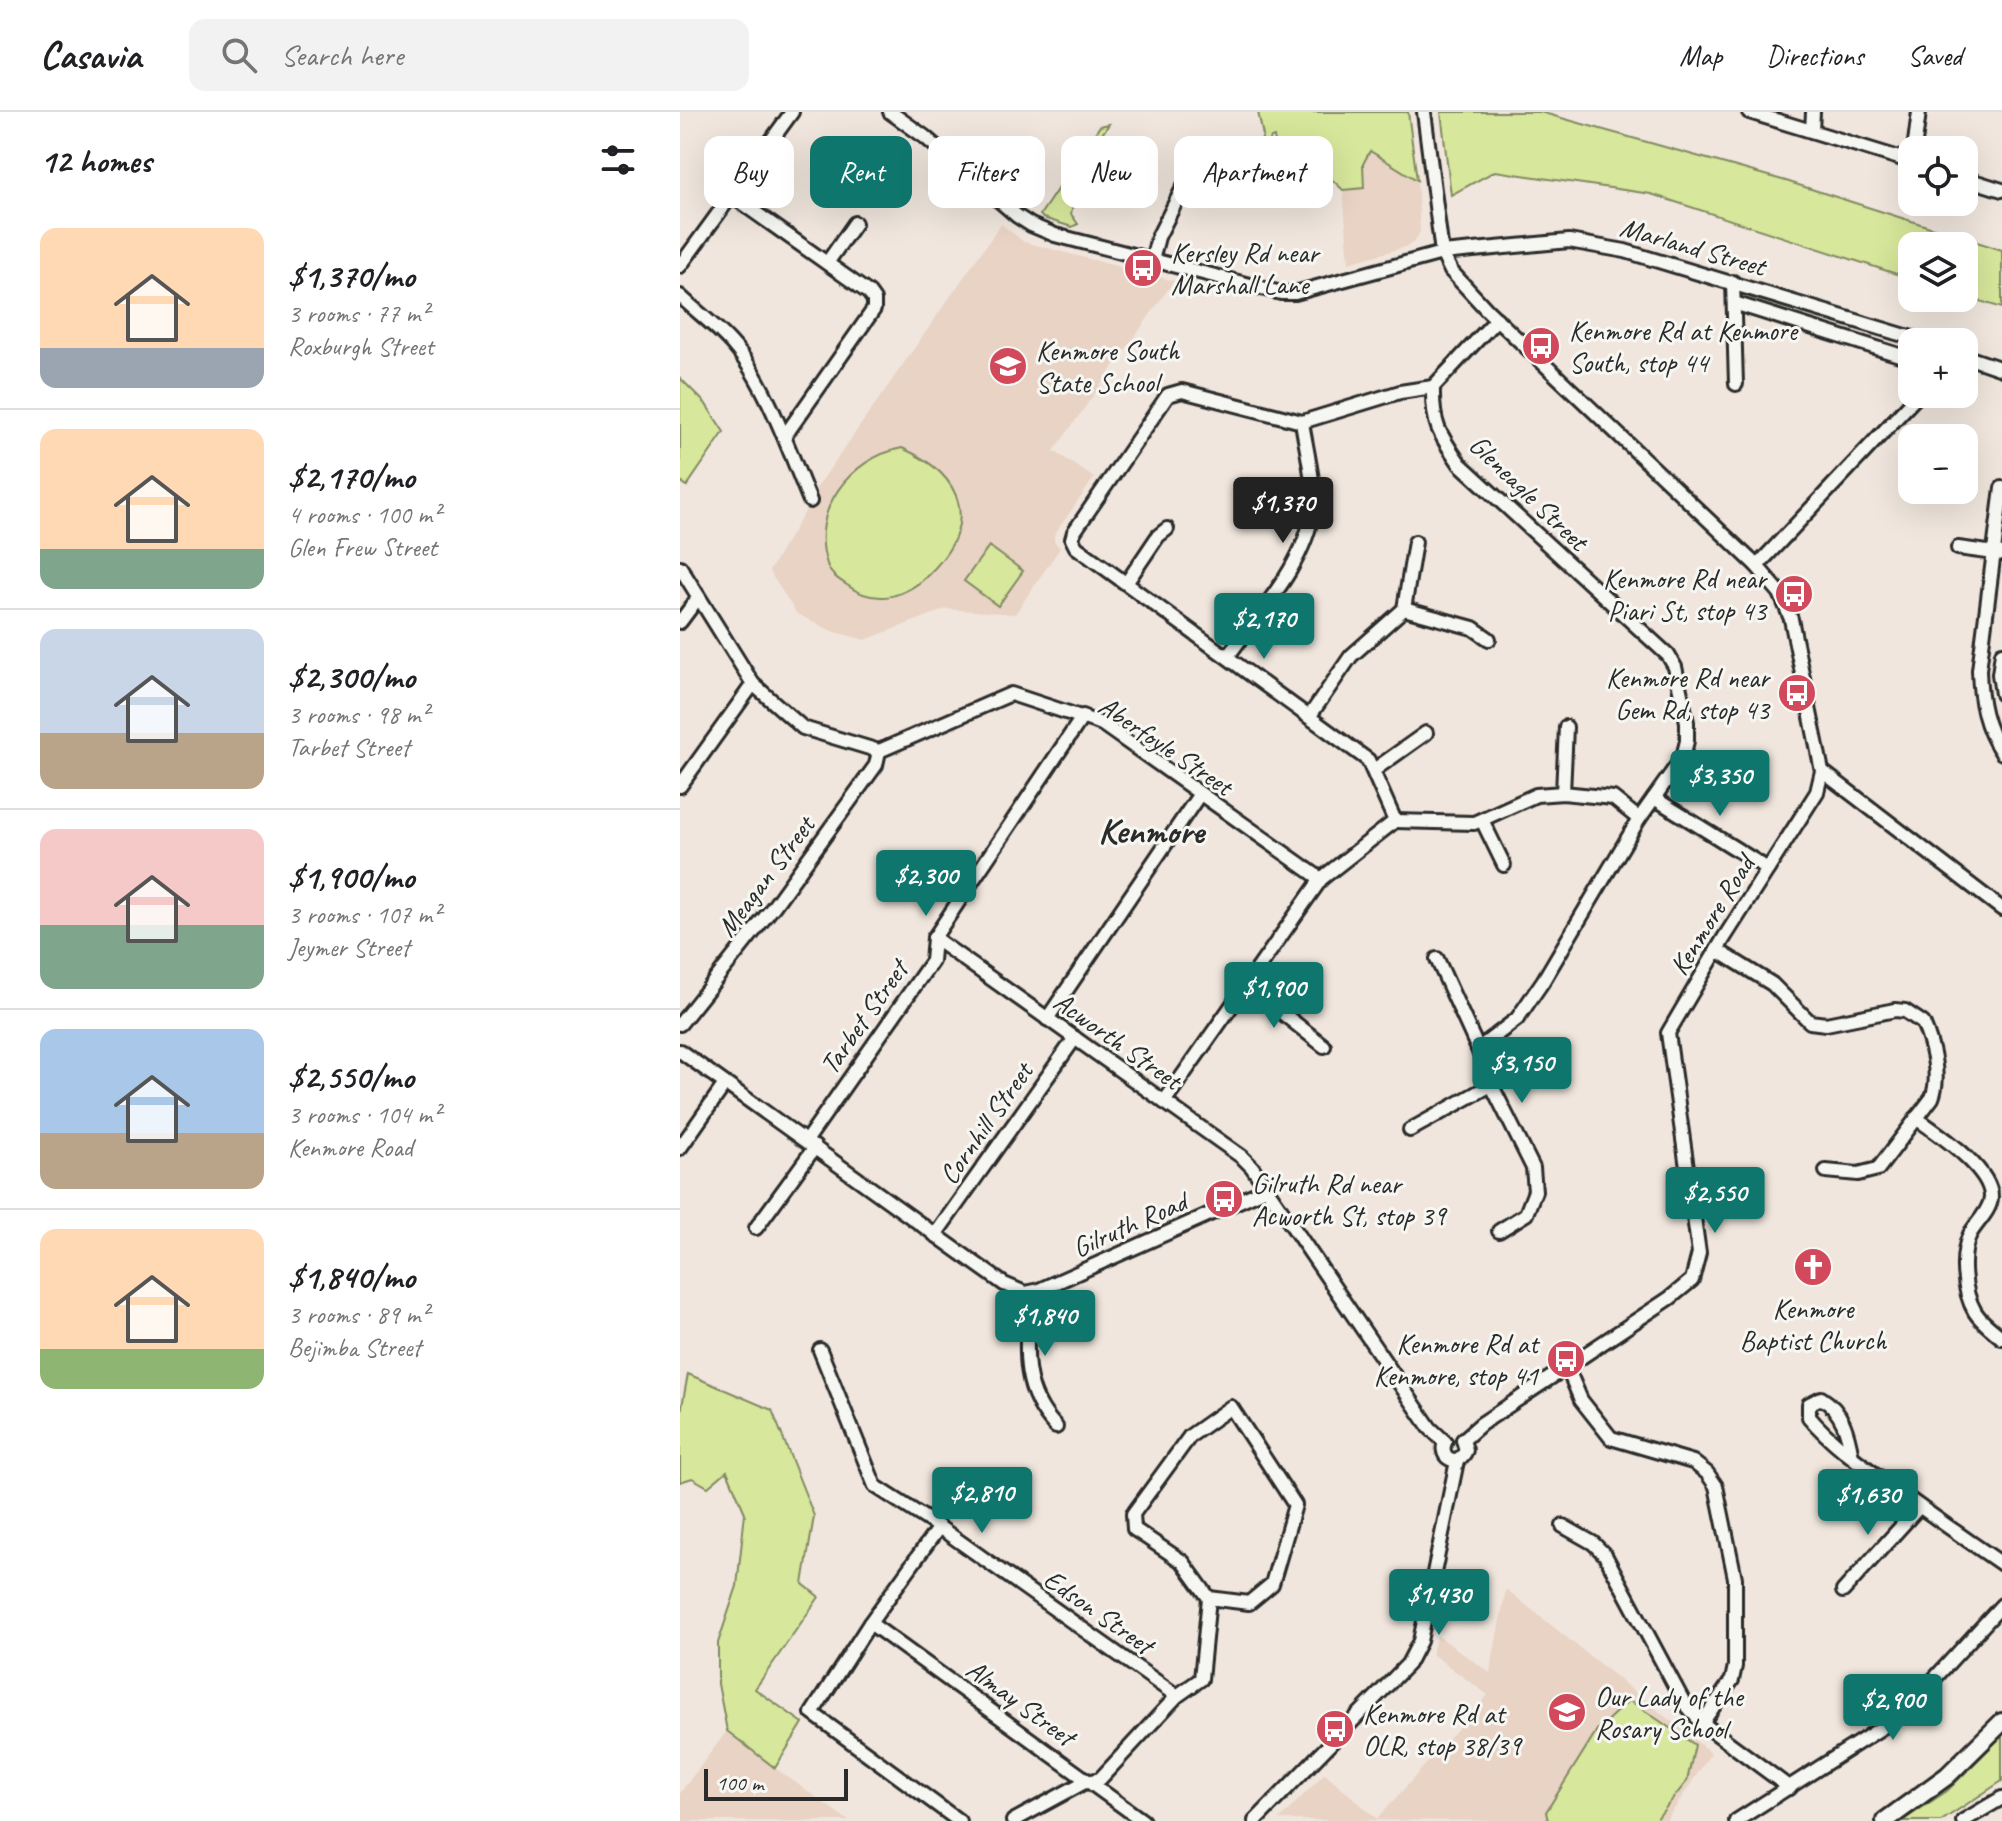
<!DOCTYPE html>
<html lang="en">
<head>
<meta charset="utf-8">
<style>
	body { margin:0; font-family:Caveat,sans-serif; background:#f2f2f2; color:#202124; height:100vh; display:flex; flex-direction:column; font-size:30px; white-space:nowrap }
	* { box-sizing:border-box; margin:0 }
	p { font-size:26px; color:#757577 }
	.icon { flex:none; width:44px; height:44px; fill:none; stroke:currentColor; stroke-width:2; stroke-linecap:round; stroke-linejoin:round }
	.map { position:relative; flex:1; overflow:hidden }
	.panel { display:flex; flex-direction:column; background:#fff; width:680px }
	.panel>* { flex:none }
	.hud { position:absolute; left:24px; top:24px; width:760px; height:72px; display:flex; gap:16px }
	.fabs { position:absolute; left:1218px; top:24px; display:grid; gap:16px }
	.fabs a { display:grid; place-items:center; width:80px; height:80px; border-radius:16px; background:#fff; box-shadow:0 8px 32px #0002; font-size:40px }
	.scale { position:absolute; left:24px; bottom:20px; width:144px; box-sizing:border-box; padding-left:8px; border:4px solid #2b2b2b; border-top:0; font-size:22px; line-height:28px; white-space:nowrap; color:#2b2b2b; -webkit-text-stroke:6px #f6f6f2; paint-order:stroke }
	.price { position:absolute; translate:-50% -68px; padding:0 18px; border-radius:8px; background:#0f766e; color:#fff; font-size:26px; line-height:52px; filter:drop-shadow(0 2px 4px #0008) }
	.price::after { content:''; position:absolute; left:50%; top:48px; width:24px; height:18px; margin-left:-12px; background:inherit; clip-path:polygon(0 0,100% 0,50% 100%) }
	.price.selected { background:#222; color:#fff }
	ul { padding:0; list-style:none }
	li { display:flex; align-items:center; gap:24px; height:200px; padding:0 40px }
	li+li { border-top:2px solid #e0e0e0 }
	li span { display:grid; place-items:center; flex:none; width:224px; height:160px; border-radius:16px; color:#555 }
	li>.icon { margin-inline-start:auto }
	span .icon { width:96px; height:96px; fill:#fffc; stroke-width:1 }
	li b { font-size:34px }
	h2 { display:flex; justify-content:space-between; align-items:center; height:96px; padding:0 40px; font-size:34px }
	.chip { padding:0 28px; border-radius:16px; background:#fff; box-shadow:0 8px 32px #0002; font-size:28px; line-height:72px }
	.chip.selected { background:#0f766e; color:#fff }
	header { display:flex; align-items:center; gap:48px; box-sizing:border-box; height:112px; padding:0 40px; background:#fff; border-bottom:2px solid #e0e0e0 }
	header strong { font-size:38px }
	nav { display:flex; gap:44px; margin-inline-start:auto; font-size:28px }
	.search { width:560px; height:72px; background:#f2f2f2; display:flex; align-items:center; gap:20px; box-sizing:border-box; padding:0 28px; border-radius:16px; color:#757577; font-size:30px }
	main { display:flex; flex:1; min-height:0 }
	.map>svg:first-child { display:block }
	.built { fill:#e8d3c4 }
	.green { fill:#d7e79b; stroke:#818963; stroke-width:2 }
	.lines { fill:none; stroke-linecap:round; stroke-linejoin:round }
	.minor-casing { stroke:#2b2b2b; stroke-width:18 }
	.major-casing { stroke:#2b2b2b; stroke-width:22 }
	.minor { stroke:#f6f6f2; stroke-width:12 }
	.major { stroke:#f6f6f2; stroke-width:16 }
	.labels { text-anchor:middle; stroke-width:6; stroke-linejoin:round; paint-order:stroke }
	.street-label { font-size:28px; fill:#2b2b2b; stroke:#f6f6f2 }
	.poi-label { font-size:28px; fill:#2b2b2b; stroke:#f6f6f2; text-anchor:start }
	.district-label { font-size:36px; font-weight:bold; fill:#2b2b2b; stroke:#f6f6f2 }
</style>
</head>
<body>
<header>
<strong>Casavia</strong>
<div class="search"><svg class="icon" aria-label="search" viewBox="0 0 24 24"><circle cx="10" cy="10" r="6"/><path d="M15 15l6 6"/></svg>Search here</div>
<nav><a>Map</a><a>Directions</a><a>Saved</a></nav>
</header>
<main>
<section class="panel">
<h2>12 homes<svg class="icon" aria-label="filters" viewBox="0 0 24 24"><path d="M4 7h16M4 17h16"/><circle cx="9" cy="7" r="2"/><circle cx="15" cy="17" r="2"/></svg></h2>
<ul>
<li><span style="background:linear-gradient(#ffd9b3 75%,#9aa5b1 0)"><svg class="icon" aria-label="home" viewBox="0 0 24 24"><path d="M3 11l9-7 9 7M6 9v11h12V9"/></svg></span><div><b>$1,370/mo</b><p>3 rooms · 77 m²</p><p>Roxburgh Street</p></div></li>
<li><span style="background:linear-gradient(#ffd9b3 75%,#7fa58c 0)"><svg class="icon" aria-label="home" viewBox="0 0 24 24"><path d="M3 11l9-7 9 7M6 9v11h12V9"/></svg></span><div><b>$2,170/mo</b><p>4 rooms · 100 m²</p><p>Glen Frew Street</p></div></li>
<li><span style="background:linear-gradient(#c9d6e8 65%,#b9a48a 0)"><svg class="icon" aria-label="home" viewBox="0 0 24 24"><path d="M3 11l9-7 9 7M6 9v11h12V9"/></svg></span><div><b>$2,300/mo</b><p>3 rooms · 98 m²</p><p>Tarbet Street</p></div></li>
<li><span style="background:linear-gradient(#f6c9c9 60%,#7fa58c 0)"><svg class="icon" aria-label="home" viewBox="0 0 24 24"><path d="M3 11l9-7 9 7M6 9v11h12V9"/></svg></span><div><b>$1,900/mo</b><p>3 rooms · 107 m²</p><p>Jeymer Street</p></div></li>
<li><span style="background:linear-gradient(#a9c7e8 65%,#b9a48a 0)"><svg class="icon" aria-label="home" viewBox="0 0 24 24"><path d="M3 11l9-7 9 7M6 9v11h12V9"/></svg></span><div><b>$2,550/mo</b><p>3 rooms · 104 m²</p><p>Kenmore Road</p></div></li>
<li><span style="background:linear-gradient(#ffd9b3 75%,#8fb573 0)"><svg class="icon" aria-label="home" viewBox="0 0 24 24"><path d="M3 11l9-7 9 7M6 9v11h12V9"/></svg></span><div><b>$1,840/mo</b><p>3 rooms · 89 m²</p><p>Bejimba Street</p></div></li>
</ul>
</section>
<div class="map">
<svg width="1322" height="1709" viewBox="0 0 1322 1709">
	<rect width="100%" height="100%" fill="#f0e6dd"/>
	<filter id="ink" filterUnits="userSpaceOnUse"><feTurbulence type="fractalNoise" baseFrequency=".0125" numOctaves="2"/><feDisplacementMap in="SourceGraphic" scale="16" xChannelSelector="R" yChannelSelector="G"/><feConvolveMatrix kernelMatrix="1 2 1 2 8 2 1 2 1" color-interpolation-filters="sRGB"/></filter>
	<g filter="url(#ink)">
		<!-- built -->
		<g class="built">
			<polygon points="690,39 737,68 740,120 734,130 725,135 669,151 663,78 684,76 683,52"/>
			<polygon points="321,112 344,130 494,169 374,339 414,366 374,423 374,429 380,436 335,502 266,497 185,528 152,519 117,502 89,459 137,380 136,377"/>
			<polygon points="826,1477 1031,1641 986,1709 599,1708 645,1661 697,1707 808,1583 752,1542 757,1523 810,1561"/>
			<polygon points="47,1619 95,1656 169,1709 0,1709 0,1681"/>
		</g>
		<!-- green -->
		<g class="green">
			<polygon points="578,0 728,0 737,68 690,39 683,52 684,76 663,78 646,62 639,45 632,42 625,48 596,36 594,25 591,26 587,35 583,35 580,31 583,24"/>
			<polygon points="761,0 860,0 1106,69 1322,138 1322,196 1284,184 1284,134 1232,134 1232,167 971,82 815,59 771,83"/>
			<polygon points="429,12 400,55 391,102 398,112 392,115 363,106 360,103 420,14"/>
			<polygon points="0,266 25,291 44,320 7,374 0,369"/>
			<path d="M 222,336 C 285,364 300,412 249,462 C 238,474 217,486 201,485 C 189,485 176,480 167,473 C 158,467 150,463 147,452 C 129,399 170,346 222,336 Z"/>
			<polygon points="309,434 343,459 318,494 284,469"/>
			<polygon points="8,1262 92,1298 134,1404 123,1472 139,1485 75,1577 123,1611 95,1656 47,1619 38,1572 38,1531 57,1474 65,1401 47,1359 28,1375 12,1366 0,1370 0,1305"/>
			<polygon points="949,1588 1015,1633 1007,1669 975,1709 868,1709 866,1700 917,1618"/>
			<polygon points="1322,1624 1322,1669 1261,1709 1222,1709 1267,1679"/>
		</g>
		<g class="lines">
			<!-- minor casing -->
			<g class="minor-casing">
				<g id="minor">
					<polyline points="210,0 245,25 337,104 351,113 375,123 601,181 615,181 762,141 889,129 945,139 1246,230"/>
					<polyline points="744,0 762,141 771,159 808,199 1077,454 1100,481 1111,507 1142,659 1137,680 1044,826 988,921 1019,1141 1012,1168 990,1186 801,1312 783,1328"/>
					<polyline points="1069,0 1232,50"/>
					<polyline points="1132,19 1133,0"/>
					<polyline points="1234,38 1239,0"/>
					<polyline points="1284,66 1322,78"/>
					<polyline points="577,73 582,40"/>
					<polyline points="52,84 189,181 194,188 194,197 104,325"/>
					<polyline points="472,148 478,125 512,58 526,49 580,57"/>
					<polyline points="147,151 175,111"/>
					<polyline points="0,154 112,0"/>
					<polyline points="1053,170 1056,272"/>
					<path d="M 0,184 C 18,201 39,216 54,234 C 86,270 111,344 130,389"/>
					<polyline points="1054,191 1232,247"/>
					<polyline points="1284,244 1322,257"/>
					<path d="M 1322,376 L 1299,558 C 1300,589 1305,616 1322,641"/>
					<polyline points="1278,436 1322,442"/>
					<polyline points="1077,454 1239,282"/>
					<polyline points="0,455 73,572 123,616 199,639 331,582 422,612 641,767"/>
					<polyline points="447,470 478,424 487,417"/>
					<polyline points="724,497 735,430"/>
					<polyline points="0,510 18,486"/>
					<polyline points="1322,541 1319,562 1322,582"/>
					<path d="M 548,544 C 580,499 626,452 633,396 C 636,375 625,332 622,310"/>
					<polyline points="629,605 671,544 724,497 793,516 809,527"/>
					<polyline points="694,658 746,621"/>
					<polyline points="1142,659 1322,797"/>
					<polyline points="0,674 73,572"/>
					<polyline points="883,681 886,615"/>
					<polyline points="974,686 1088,757"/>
					<polyline points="802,708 824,753"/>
					<polyline points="715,709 688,648 396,435 392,427 394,420 488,283 502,279 622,310 720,280 753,275"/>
					<polyline points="715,709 794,711 856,683 883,681 933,686 959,707"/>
					<polyline points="254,826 562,1045 572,1055 750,1316 765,1330"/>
					<path d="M 1037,838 L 1092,872 L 1130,910 L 1146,912 L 1215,898 L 1225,899 L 1243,911 C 1252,932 1261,964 1252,986 L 1198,1057 L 1178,1062 L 1146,1059"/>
					<polyline points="757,847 798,937 809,968 853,1056 855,1079 846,1102 819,1119"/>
					<polyline points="567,873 644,934"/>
					<polyline points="367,907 519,683"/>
					<polyline points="0,912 94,794 196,653 199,639"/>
					<path d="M 798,937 L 837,907 L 863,869 L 959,707 L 1003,645 L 1007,629 L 1007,610 L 995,555 L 988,543 L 780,352 C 759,322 752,312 753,275 L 817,207"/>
					<polyline points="0,939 324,1172 345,1181 359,1178 586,1077"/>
					<polyline points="484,990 641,767 715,709"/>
					<path d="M 1236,1006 C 1257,1021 1311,1056 1311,1085 C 1311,1098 1296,1111 1290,1122 C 1280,1143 1283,1180 1295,1200 C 1301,1210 1313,1218 1322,1226"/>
					<polyline points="730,1018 811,973"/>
					<polyline points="126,1029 252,849 254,826 403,604"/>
					<polyline points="0,1036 45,972"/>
					<polyline points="76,1116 135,1035"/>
					<polyline points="255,1123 395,926"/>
					<path d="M 350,1181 C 347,1232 338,1275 376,1315"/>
					<polyline points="140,1238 195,1374 259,1415 497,1584"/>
					<polyline points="887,1255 901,1288 931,1326 1013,1350 1027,1361 1036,1374 1055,1466 1055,1554 1052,1568 1022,1611"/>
					<path d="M 765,1330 C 758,1347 779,1356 786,1338 L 783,1328"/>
					<path d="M 1172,1345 C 1168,1322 1163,1299 1141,1286 L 1129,1292 L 1129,1305 C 1152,1332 1181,1352 1210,1373 C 1247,1400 1284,1426 1322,1452"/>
					<polyline points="883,1414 913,1431 925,1443 1003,1589 1022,1611 1110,1676"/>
					<polyline points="259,1415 190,1511 132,1601 279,1709"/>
					<polyline points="1163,1479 1239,1395"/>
					<polyline points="190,1511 463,1709"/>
					<polyline points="333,1709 403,1671 420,1667 497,1584 521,1567 529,1486 503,1450 454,1417 453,1402 510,1324 551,1295 615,1393 592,1472 569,1491 529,1486"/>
					<polyline points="575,1709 728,1552 740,1529 777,1349"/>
					<polyline points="1056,1709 1220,1604 1322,1493"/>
					<polyline points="1283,1709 1322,1686"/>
				</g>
			</g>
			<!-- major casing -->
			<g class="major-casing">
				<polyline id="major" points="1205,1709 1267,1664 1322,1610"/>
			</g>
			<!-- minor -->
			<use href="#minor" class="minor"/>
			<!-- major -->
			<use href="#major" class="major"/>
		</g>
	</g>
	<!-- icons -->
	<defs>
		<g id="bus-disc" transform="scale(2)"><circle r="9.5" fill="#d1495b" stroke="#f6f6f2"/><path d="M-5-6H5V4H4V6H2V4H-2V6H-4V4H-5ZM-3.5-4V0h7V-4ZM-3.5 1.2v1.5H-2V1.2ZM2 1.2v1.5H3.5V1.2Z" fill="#fff"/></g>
		<g id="school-disc" transform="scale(2)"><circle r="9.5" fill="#d1495b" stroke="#f6f6f2"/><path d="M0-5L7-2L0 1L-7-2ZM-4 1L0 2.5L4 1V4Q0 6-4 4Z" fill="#fff"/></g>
		<g id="church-disc" transform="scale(2)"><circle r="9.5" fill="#d1495b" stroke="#f6f6f2"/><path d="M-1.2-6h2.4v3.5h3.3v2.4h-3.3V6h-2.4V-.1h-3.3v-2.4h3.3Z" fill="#fff"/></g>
	</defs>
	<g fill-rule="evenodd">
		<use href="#bus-disc" x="463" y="156"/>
		<use href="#bus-disc" x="861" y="234"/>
		<use href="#school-disc" x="328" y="254"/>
		<use href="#bus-disc" x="1114" y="482"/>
		<use href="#bus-disc" x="1117" y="581"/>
		<use href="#bus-disc" x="544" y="1087"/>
		<use href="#church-disc" x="1133" y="1155"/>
		<use href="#bus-disc" x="886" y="1247"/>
		<use href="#school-disc" x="887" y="1600"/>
		<use href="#bus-disc" x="655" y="1617"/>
	</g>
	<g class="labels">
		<!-- street labels -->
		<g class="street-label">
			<text transform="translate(1013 134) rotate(16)" y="10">Marland Street</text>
			<text transform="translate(849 380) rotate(44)" y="10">Gleneagle Street</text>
			<text transform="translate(486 633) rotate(34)" y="10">Aberfoyle Street</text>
			<text transform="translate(85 764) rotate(-53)" y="10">Meagan Street</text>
			<text transform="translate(1031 803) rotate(-58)" y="10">Kenmore Road</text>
			<text transform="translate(183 905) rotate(-55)" y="10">Tarbet Street</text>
			<text transform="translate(438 928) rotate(35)" y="10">Acworth Street</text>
			<text transform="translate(305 1011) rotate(-55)" y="10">Cornhill Street</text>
			<text transform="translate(449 1112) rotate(-24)" y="10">Gilruth Road</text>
			<text transform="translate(419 1499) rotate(35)" y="10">Edson Street</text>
			<text transform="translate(341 1590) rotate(36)" y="10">Almay Street</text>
		</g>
		<!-- poi labels -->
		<g class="poi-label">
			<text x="491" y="150">Kersley Rd near<tspan x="491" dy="32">Marshall Lane</tspan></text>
			<text x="889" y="228">Kenmore Rd at Kenmore<tspan x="889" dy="32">South, stop 44</tspan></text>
			<text x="356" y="248">Kenmore South<tspan x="356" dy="32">State School</tspan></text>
			<text x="1086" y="476" text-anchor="end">Kenmore Rd near<tspan x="1086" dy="32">Piari St, stop 43</tspan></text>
			<text x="1089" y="575" text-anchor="end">Kenmore Rd near<tspan x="1089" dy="32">Gem Rd, stop 43</tspan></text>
			<text x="572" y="1081">Gilruth Rd near<tspan x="572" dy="32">Acworth St, stop 39</tspan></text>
			<text x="1133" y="1206" text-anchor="middle">Kenmore<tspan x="1133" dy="32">Baptist Church</tspan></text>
			<text x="858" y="1241" text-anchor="end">Kenmore Rd at<tspan x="858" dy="32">Kenmore, stop 41</tspan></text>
			<text x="915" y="1594">Our Lady of the<tspan x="915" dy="32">Rosary School</tspan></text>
			<text x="683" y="1611">Kenmore Rd at<tspan x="683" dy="32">OLR, stop 38/39</tspan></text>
		</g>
		<!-- district labels -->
		<g class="district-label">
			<text x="471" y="731">Kenmore</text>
		</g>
	</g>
</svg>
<div class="fabs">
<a><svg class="icon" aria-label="locate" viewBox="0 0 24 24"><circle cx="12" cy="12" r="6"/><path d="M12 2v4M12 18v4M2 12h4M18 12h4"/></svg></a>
<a><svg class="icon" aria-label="layers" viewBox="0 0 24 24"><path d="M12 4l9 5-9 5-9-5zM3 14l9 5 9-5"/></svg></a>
<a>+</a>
<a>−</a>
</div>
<div class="scale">100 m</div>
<b class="price selected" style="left:603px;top:433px">$1,370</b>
<b class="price" style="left:584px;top:549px">$2,170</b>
<b class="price" style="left:1040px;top:706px">$3,350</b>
<b class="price" style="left:246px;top:806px">$2,300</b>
<b class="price" style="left:594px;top:918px">$1,900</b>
<b class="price" style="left:842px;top:993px">$3,150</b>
<b class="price" style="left:1035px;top:1123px">$2,550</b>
<b class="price" style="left:365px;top:1246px">$1,840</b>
<b class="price" style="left:302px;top:1423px">$2,810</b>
<b class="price" style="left:1188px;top:1425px">$1,630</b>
<b class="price" style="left:759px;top:1525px">$1,430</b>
<b class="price" style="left:1213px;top:1630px">$2,900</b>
<div class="hud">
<a class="chip">Buy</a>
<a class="chip selected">Rent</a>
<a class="chip">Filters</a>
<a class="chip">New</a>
<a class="chip">Apartment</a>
</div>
</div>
</main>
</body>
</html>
